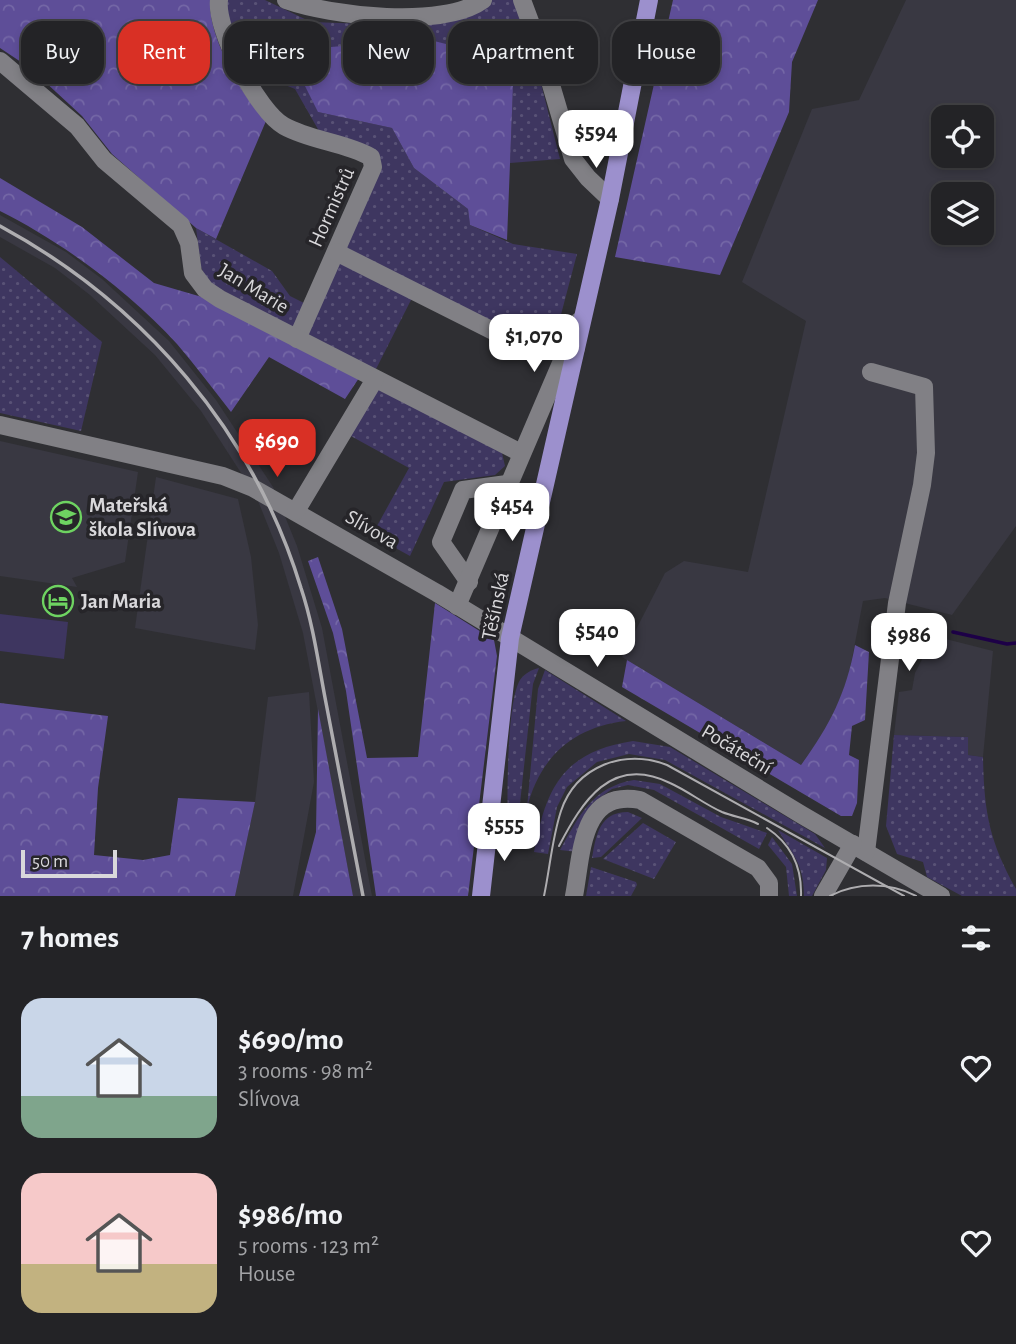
<!DOCTYPE html>
<html lang="en">
<head>
<meta charset="utf-8">
<style>
	body { margin:0; font-family:"Alegreya Sans",sans-serif; background:#2f2f32; color:#f1f3f6; height:100vh; display:flex; flex-direction:column; font-size:26px; white-space:nowrap }
	* { box-sizing:border-box; margin:0 }
	p { font-size:23px; color:#a3a4a7 }
	.icon { flex:none; width:38px; height:38px; fill:none; stroke:currentColor; stroke-width:2; stroke-linecap:round; stroke-linejoin:round }
	.map { position:relative; height:896px; overflow:hidden }
	.drawer { display:flex; flex-direction:column; background:#232326; flex:1 }
	.drawer>* { flex:none }
	.top-card { position:absolute; left:21px; top:21px; width:975px; height:63px; display:flex; gap:14px }
	.buttons { position:absolute; left:931px; top:105px; display:grid; gap:14px }
	.buttons a { display:grid; place-items:center; width:63px; height:63px; border-radius:14px; background:#232326; box-shadow:0 4px 10px #0003,0 0 0 2px #404043; font-size:35px }
	.scale { position:absolute; left:21px; bottom:18px; width:96px; box-sizing:border-box; padding-left:7px; border:4px solid #d9d8db; border-top:0; font-size:19px; line-height:24px; white-space:nowrap; color:#d9d8db; -webkit-text-stroke:5px #262529; paint-order:stroke }
	.price { position:absolute; translate:-50% -60px; padding:0 16px; border-radius:14px; background:#fff; color:#222; font-size:23px; line-height:46px; filter:drop-shadow(0 2px 4px #0008) }
	.price::after { content:''; position:absolute; left:50%; top:42px; width:21px; height:16px; margin-left:-10px; background:inherit; clip-path:polygon(0 0,100% 0,50% 100%) }
	.price.active { background:#d93025; color:#fff }
	ul { padding:0; list-style:none }
	li { display:flex; align-items:center; gap:21px; height:175px; padding:0 21px }
	li span { display:grid; place-items:center; flex:none; width:196px; height:140px; border-radius:21px; color:#555 }
	li>.icon { margin-inline-start:auto }
	span .icon { width:84px; height:84px; fill:#fffc; stroke-width:1 }
	li b { font-size:30px }
	h2 { display:flex; justify-content:space-between; align-items:center; height:84px; padding:0 21px; font-size:30px }
	.pill { padding:0 24px; border-radius:21px; background:#232326; box-shadow:0 4px 10px #0003,0 0 0 2px #404043; font-size:24px; line-height:63px }
	.pill.active { background:#d93025; color:#fff }
	.map>svg:first-child { display:block }
	.built { fill:#393842; fill-rule:evenodd }
	.grass { fill:url(#grass-dots) }
	.forest { fill:url(#forest-crowns) }
	.garden { fill:#3e3660 }
	.lines { fill:none; stroke-linecap:round; stroke-linejoin:round }
	.stream { stroke:#1d0047; stroke-width:3.5 }
	.minor { stroke:#818085; stroke-width:18 }
	.major { stroke:#9c90cd; stroke-width:18 }
	.tram { stroke:#aeadb0; stroke-width:2 }
	.rail { stroke:#aeadb0; stroke-width:3.5 }
	.labels { text-anchor:middle; stroke-width:7; stroke-linejoin:round; paint-order:stroke }
	.street-label { font-size:21px; fill:#d9d8db; stroke:#262529 }
	.poi-label { font-size:21px; font-weight:bold; fill:#d9d8db; stroke:#262529; text-anchor:start }
</style>
</head>
<body>
<div class="map">
<svg width="1016" height="896" viewBox="0 0 1016 896">
	<defs>
		<pattern id="grass-dots" width="8" height="8" patternUnits="userSpaceOnUse" patternTransform="scale(1.75)"><rect width="8" height="8" fill="#3e3660"/><path d="M2 2h.1M6 6h.1" fill="none" stroke="#595276" stroke-width="1.8" stroke-linecap="round"/></pattern>
		<pattern id="forest-crowns" width="20" height="18" patternUnits="userSpaceOnUse" patternTransform="scale(1.75)"><rect width="20" height="18" fill="#5e4e98"/><path d="M2 6a3 3 0 1 1 6 0M12 15a3 3 0 1 1 6 0" fill="none" stroke="#7467a6"/></pattern>
	</defs>
	<rect width="100%" height="100%" fill="#2f2f33"/>
	<!-- built -->
	<g class="built">
		<path d="M 906,0 L 1016,0 L 1016,526 L 952,615 L 885,598 L 863,601 L 849,674 L 834,718 L 801,765 L 622,657 L 665,573 L 684,561 L 748,572 L 806,321 L 742,282 L 812,109 L 859,100 ZM 943,117 L 982,117 L 982,156 L 943,156 ZM 943,194 L 982,194 L 982,233 L 943,233 Z"/>
		<polygon points="0,215 66,252 102,279 169,341 216,400 273,487 297,546 322,628 372,896 353,896 303,633 279,553 256,496 201,411 155,355 90,295 55,268 0,237"/>
		<polygon points="0,441 138,472 125,562 72,578 77,587 0,576"/>
		<polygon points="156,477 238,499 251,557 258,625 255,650 135,628"/>
		<polygon points="934,636 993,651 983,757 968,755 968,737 894,735 899,692 912,690 915,673"/>
		<polygon points="309,692 314,782 293,896 235,896 255,802 268,697"/>
	</g>
	<!-- grass -->
	<g class="grass">
		<polygon points="226,0 265,0 311,22 396,25 480,10 492,0 514,0 532,48 560,159 510,163 514,61 318,112 392,128 414,168 468,209 470,225 513,244 577,254 554,341 511,333 343,247 378,166 319,131 295,89 266,77 255,80 228,27"/>
		<polygon points="196,228 272,271 290,296 308,305 294,330 207,282 201,267"/>
		<polygon points="0,257 102,342 81,431 0,413"/>
		<polygon points="338,261 412,298 375,371 305,334"/>
		<polygon points="377,387 502,453 505,466 495,475 444,482 410,556 372,535 409,468 349,435"/>
		<path d="M 539,668 L 533,684 L 516,840 L 508,839 C 507,808 506,703 520,680 C 525,673 531,670 539,668 Z"/>
		<path d="M 545,670 L 626,721 C 573,727 540,757 527,808 L 538,689 Z"/>
		<path d="M 894,735 L 968,737 L 968,755 L 983,757 C 984,811 989,841 1016,889 L 1016,896 L 962,896 L 927,877 L 923,862 L 897,854 L 886,826 Z"/>
		<path d="M 633,741 L 670,747 L 815,834 L 825,848 L 665,760 L 629,754 L 597,762 L 567,787 L 557,807 L 548,854 L 534,852 C 546,787 563,752 633,741 Z"/>
		<path d="M 634,780 L 660,784 L 721,817 L 767,833 L 759,849 L 654,790 L 628,785 L 612,789 L 594,802 L 588,810 L 578,852 L 560,850 C 579,816 592,787 634,780 Z"/>
		<path d="M 628,812 L 642,818 L 601,857 L 592,858 C 596,834 600,812 628,812 Z"/>
		<polygon points="643,823 676,842 654,879 603,859"/>
		<path d="M 778,830 L 827,858 L 826,870 L 812,896 L 804,896 C 804,863 792,854 778,830 Z"/>
		<polygon points="772,837 792,864 797,896 789,896 786,867 768,845"/>
		<polygon points="591,867 636,882 637,885 631,896 586,896"/>
	</g>
	<!-- forest -->
	<g class="forest">
		<path d="M 0,0 L 211,0 C 205,31 244,100 266,121 L 216,239 L 196,228 L 112,154 L 82,116 L 30,68 L 0,48 Z"/>
		<polygon points="673,0 818,0 792,62 789,112 720,275 615,257"/>
		<polygon points="426,39 514,61 507,240 470,225 468,209 414,168 392,128 318,112 301,78 331,47"/>
		<path d="M 0,178 L 82,227 L 154,283 L 202,297 L 359,378 L 345,399 L 269,357 L 231,412 C 213,389 196,366 177,344 C 130,292 62,242 0,211 Z"/>
		<polygon points="318,557 342,629 367,758 418,757 435,603 494,640 497,656 468,896 376,896 346,691 333,633 308,561"/>
		<path d="M 855,645 L 869,652 L 865,720 L 852,726 L 849,755 L 859,760 L 857,803 L 852,816 L 841,816 L 622,687 L 627,660 L 801,765 C 830,725 846,694 855,645 Z"/>
		<polygon points="0,703 108,716 98,788 94,855 143,860 170,855 178,798 255,802 235,896 0,896"/>
		<polygon points="318,709 353,896 299,896 316,832"/>
	</g>
	<!-- garden -->
	<polygon class="garden" points="0,614 68,622 64,659 0,651"/>
	<g class="lines">
		<!-- stream -->
		<polyline class="stream" points="953,632 1007,644 1016,643"/>
		<!-- minor -->
		<g class="minor">
			<path d="M 219,0 C 215,29 258,112 284,126 C 311,141 344,142 371,157 L 373,167 L 297,339"/>
			<path d="M 286,0 C 331,16 443,29 483,0"/>
			<polyline points="522,0 541,51 573,159 588,178 610,199"/>
			<polyline points="0,61 77,126 104,160 181,225 189,243 193,273 205,289 220,299 521,453"/>
			<polyline points="336,252 523,346 576,348"/>
			<polyline points="0,425 223,476 253,488 437,593 802,815 941,896"/>
			<polyline points="296,511 375,379"/>
			<polyline points="469,582 441,542 463,490 507,484"/>
			<polyline points="457,606 579,321"/>
			<polyline points="866,852 897,603 922,485 926,453 924,387 871,372"/>
			<path d="M 574,896 C 582,855 580,789 640,800 L 758,868 L 769,883 L 769,896"/>
			<polyline points="823,896 853,844"/>
		</g>
		<!-- major -->
		<polyline class="major" points="481,896 510,638 610,199 649,0"/>
		<!-- tram -->
		<g class="tram">
			<path d="M 767,828 C 791,844 802,867 801,896"/>
			<path d="M 559,846 C 582,802 611,754 670,783 C 688,791 704,804 722,812 C 734,817 747,818 758,824"/>
			<path d="M 544,896 C 550,868 552,838 561,811 C 576,766 625,748 667,765 L 904,896"/>
			<path d="M 830,896 C 856,882 890,882 916,896"/>
		</g>
		<!-- rail -->
		<path class="rail" d="M 0,226 C 144,304 253,431 301,588 C 314,627 319,668 327,708 C 339,771 351,833 363,896"/>
	</g>
	<!-- icons -->
	<defs>
		<g id="school-ring" transform="scale(1.575)"><circle r="9.5" fill="#262529" stroke="#6ed361" stroke-width="1.5"/><path d="M0-5L7-2L0 1L-7-2ZM-4 1L0 2.5L4 1V4Q0 6-4 4Z" fill="#6ed361"/></g>
		<g id="hotel-ring" transform="scale(1.575)"><circle r="9.5" fill="#262529" stroke="#6ed361" stroke-width="1.5"/><path d="M-6-4.5h1.5V1H6V5H4.5V3h-9V5H-6ZM-4 0a1.8 1.8 0 1 1 3.6 0ZM.5 0V-2.5h3Q6-2.5 6 0Z" fill="#6ed361"/></g>
	</defs>
	<g fill-rule="evenodd">
		<use href="#school-ring" x="66" y="517"/>
		<use href="#hotel-ring" x="58" y="601"/>
	</g>
	<g class="labels">
		<!-- street labels -->
		<g class="street-label">
			<text transform="translate(331 207) rotate(-66)" y="7">Hormistrů</text>
			<text transform="translate(254 288) rotate(31)" y="7">Jan Marie</text>
			<text transform="translate(372 529) rotate(30)" y="7">Slívova</text>
			<text transform="translate(495 606) rotate(-78)" y="7">Těšínská</text>
			<text transform="translate(737 749) rotate(31)" y="7">Počáteční</text>
		</g>
		<!-- poi labels -->
		<g class="poi-label">
			<text x="89" y="512">Mateřská<tspan x="89" dy="24">škola Slívova</tspan></text>
			<text x="81" y="608">Jan Maria</text>
		</g>
	</g>
</svg>
<div class="buttons">
<a><svg class="icon" aria-label="locate" viewBox="0 0 24 24"><circle cx="12" cy="12" r="6"/><path d="M12 2v4M12 18v4M2 12h4M18 12h4"/></svg></a>
<a><svg class="icon" aria-label="layers" viewBox="0 0 24 24"><path d="M12 4l9 5-9 5-9-5zM3 14l9 5 9-5"/></svg></a>
</div>
<div class="scale">50 m</div>
<b class="price" style="left:596px;top:170px">$594</b>
<b class="price" style="left:534px;top:374px">$1,070</b>
<b class="price active" style="left:277px;top:479px">$690</b>
<b class="price" style="left:512px;top:543px">$454</b>
<b class="price" style="left:597px;top:669px">$540</b>
<b class="price" style="left:909px;top:673px">$986</b>
<b class="price" style="left:504px;top:863px">$555</b>
<div class="top-card">
<a class="pill">Buy</a>
<a class="pill active">Rent</a>
<a class="pill">Filters</a>
<a class="pill">New</a>
<a class="pill">Apartment</a>
<a class="pill">House</a>
</div>
</div>
<section class="drawer">
<h2>7 homes<svg class="icon" aria-label="filters" viewBox="0 0 24 24"><path d="M4 7h16M4 17h16"/><circle cx="9" cy="7" r="2"/><circle cx="15" cy="17" r="2"/></svg></h2>
<ul>
<li><span style="background:linear-gradient(#c9d6e8 70%,#7fa58c 0)"><svg class="icon" aria-label="home" viewBox="0 0 24 24"><path d="M3 11l9-7 9 7M6 9v11h12V9"/></svg></span><div><b>$690/mo</b><p>3 rooms · 98 m²</p><p>Slívova</p></div><svg class="icon" aria-label="heart" viewBox="0 0 24 24"><path d="M12 20l-8-8c-3-5 5-10 8-4 3-6 11-1 8 4z"/></svg></li>
<li><span style="background:linear-gradient(#f6c9c9 65%,#c2b280 0)"><svg class="icon" aria-label="home" viewBox="0 0 24 24"><path d="M3 11l9-7 9 7M6 9v11h12V9"/></svg></span><div><b>$986/mo</b><p>5 rooms · 123 m²</p><p>House</p></div><svg class="icon" aria-label="heart" viewBox="0 0 24 24"><path d="M12 20l-8-8c-3-5 5-10 8-4 3-6 11-1 8 4z"/></svg></li>
</ul>
</section>
</body>
</html>
